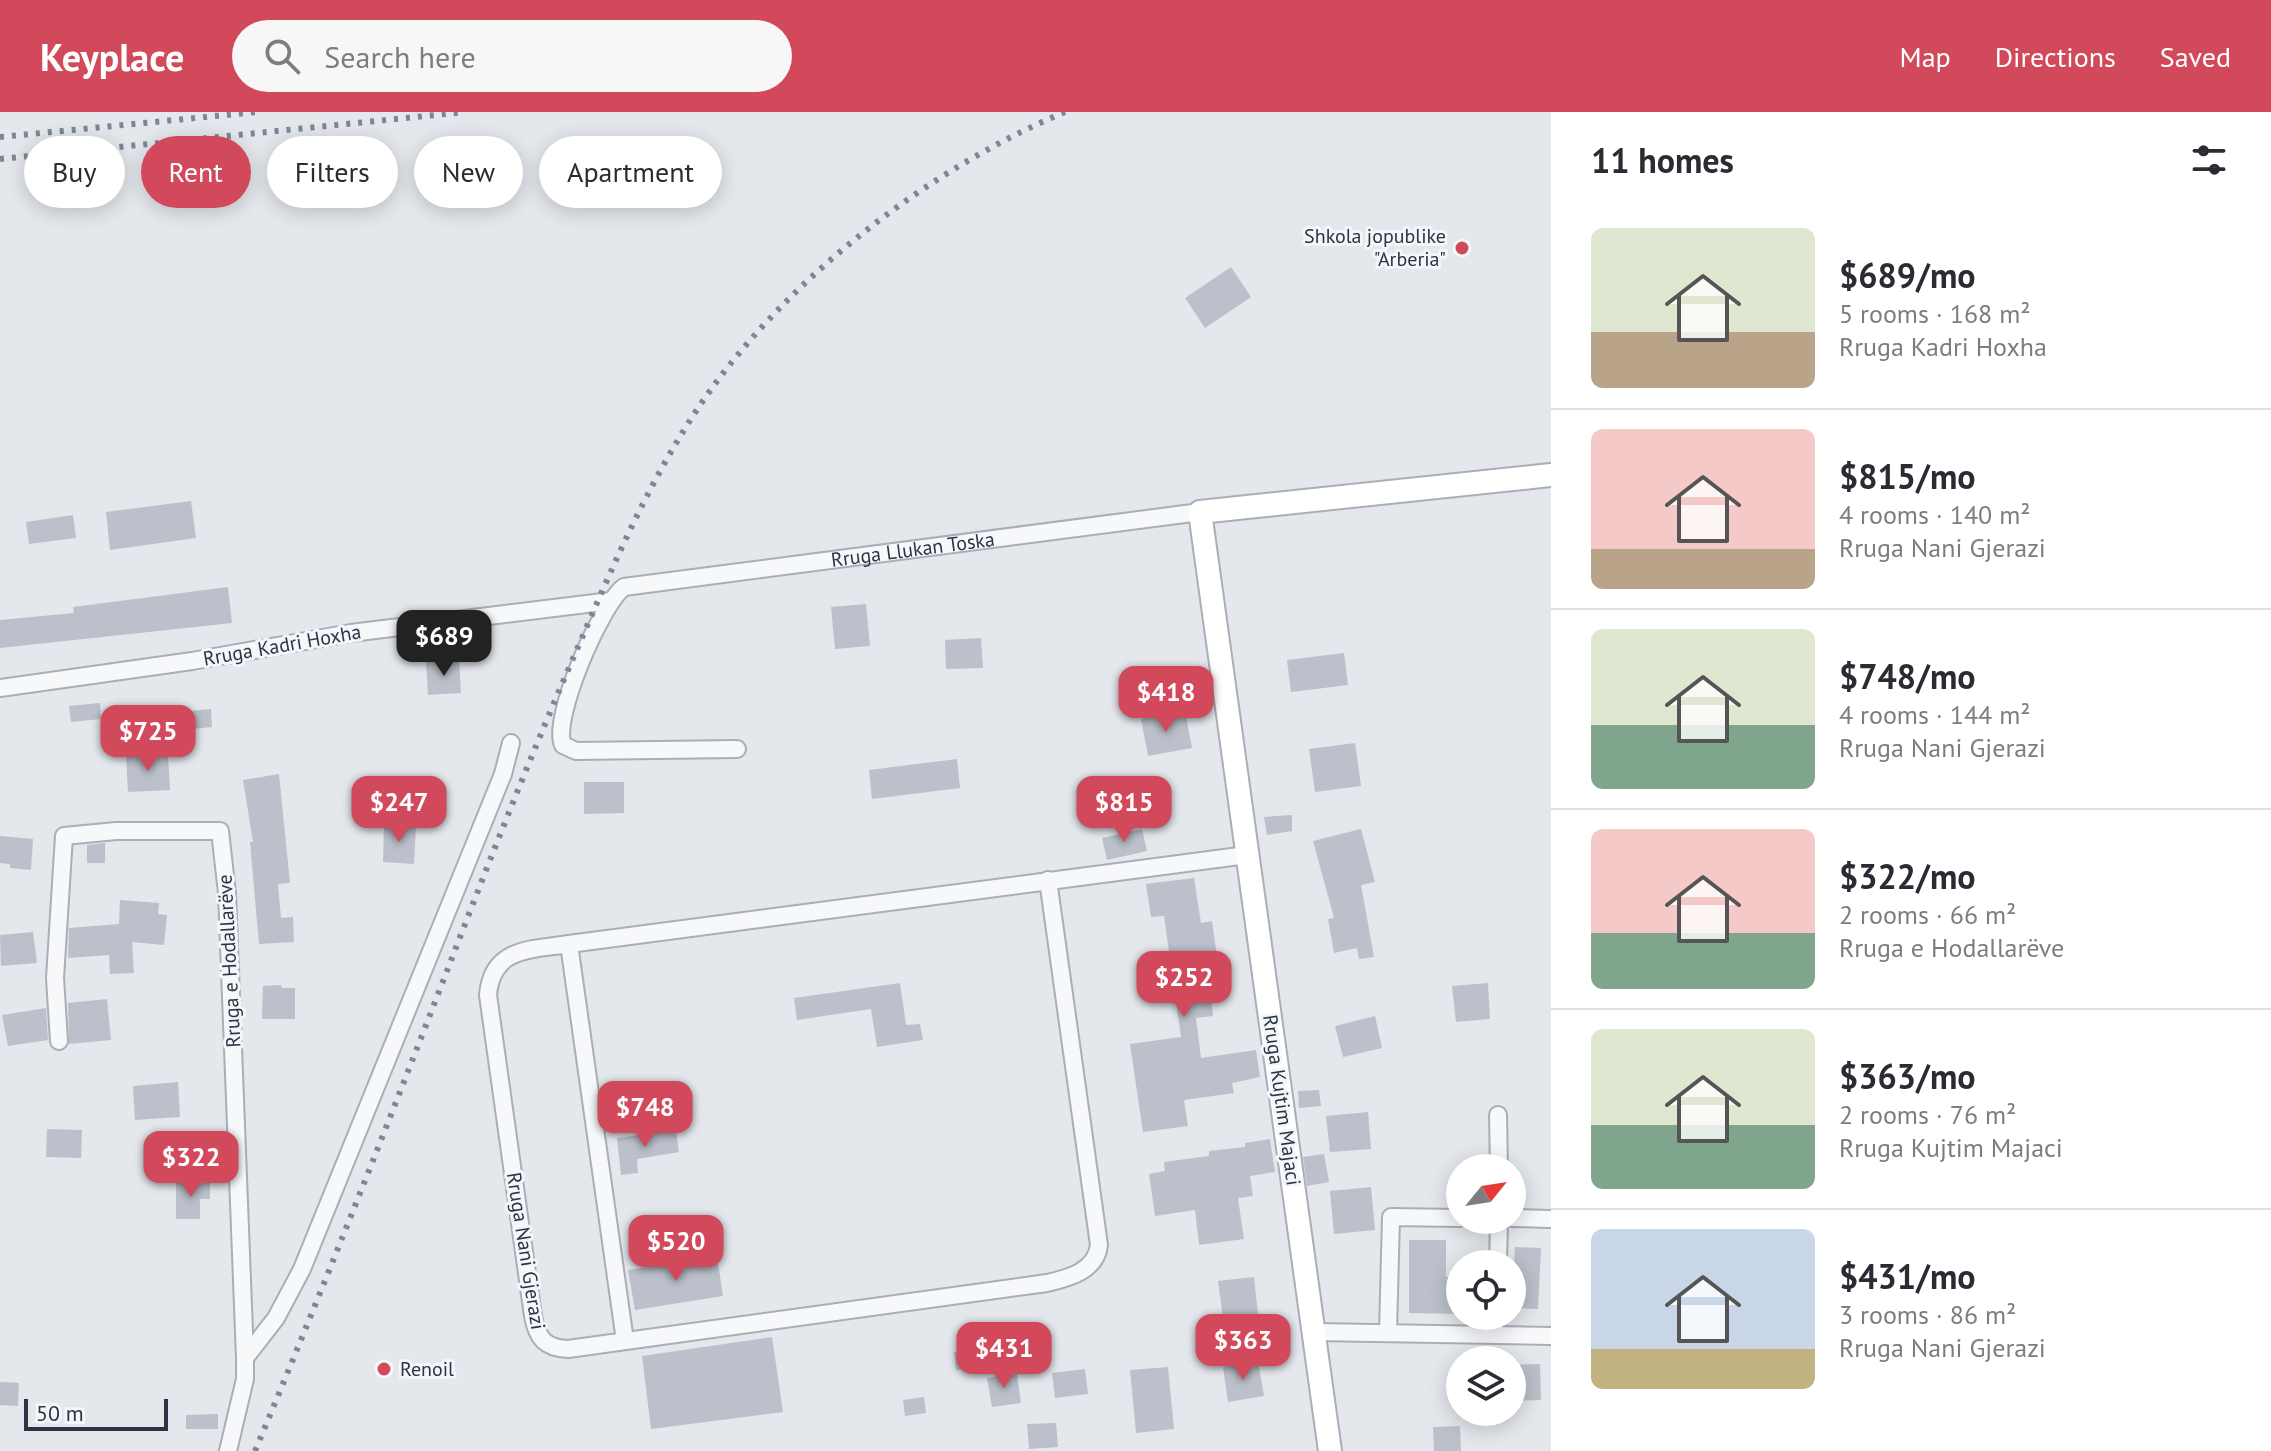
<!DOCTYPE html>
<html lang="en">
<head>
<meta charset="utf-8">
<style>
	body { margin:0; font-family:"PT Sans",sans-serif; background:#f7f7f7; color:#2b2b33; height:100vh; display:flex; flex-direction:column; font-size:30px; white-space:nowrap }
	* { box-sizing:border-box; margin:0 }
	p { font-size:26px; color:#7c7c81 }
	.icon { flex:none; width:44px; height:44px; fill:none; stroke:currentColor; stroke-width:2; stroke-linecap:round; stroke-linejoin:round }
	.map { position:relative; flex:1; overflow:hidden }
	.drawer { display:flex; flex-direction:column; background:#fff; width:720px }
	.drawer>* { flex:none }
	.top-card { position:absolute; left:24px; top:24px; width:760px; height:72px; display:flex; gap:16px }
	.needle { width:52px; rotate:60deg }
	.controls { position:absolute; left:1446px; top:1042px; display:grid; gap:16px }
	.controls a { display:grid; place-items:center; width:80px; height:80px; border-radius:50%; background:#fff; box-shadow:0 4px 20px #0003; font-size:40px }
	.scale { position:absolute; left:24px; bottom:20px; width:144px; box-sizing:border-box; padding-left:8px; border:4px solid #2b3445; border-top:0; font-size:22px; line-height:28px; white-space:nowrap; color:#2b3445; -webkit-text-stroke:6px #f4f6f9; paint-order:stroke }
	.price { position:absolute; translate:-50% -68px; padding:0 18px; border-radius:16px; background:#d1495b; color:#fff; font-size:26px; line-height:52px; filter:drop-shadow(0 2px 4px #0008) }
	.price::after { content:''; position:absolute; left:50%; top:48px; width:24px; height:18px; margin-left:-12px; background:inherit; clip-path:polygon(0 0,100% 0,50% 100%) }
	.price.on { background:#222; color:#fff }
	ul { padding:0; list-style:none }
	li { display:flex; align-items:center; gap:24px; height:200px; padding:0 40px }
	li+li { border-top:2px solid #e1e1e2 }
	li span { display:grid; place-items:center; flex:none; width:224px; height:160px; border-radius:12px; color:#555 }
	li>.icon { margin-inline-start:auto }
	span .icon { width:96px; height:96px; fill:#fffc; stroke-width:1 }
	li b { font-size:34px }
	h2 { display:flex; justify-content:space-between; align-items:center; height:96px; padding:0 40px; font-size:34px }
	.chip { padding:0 28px; border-radius:36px; background:#fff; box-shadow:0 4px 20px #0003; font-size:28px; line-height:72px }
	.chip.on { background:#d1495b; color:#fff }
	header { display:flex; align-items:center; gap:48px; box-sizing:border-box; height:112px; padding:0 40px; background:#d1495b; color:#fff }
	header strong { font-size:38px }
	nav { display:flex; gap:44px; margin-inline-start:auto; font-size:28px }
	.search { width:560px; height:72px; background:#f7f7f7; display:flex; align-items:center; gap:20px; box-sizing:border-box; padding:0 28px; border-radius:44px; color:#7c7c81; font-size:30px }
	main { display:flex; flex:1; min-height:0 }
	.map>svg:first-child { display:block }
	.building { fill:#bbc0ca }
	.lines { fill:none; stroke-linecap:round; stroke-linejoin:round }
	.street-casing { stroke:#a9aeb7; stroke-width:20 }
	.secondary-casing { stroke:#a9aeb7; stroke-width:26 }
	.street { stroke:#f7f8fa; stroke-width:16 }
	.secondary { stroke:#fff; stroke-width:22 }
	.rail { stroke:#7d8696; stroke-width:6; stroke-dasharray:4 8; stroke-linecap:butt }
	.poi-dot { fill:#d1495b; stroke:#f4f6f9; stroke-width:3 }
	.labels { text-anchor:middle; stroke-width:6; stroke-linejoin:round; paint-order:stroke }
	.poi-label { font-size:20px; fill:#2b3445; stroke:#f4f6f9; text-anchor:end }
	.street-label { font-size:20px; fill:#2b3445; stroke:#f4f6f9 }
</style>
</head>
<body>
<header>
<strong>Keyplace</strong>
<div class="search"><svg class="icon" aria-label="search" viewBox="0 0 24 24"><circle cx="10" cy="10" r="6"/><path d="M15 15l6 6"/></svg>Search here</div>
<nav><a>Map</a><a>Directions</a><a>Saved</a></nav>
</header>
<main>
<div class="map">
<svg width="1551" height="1339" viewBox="0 0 1551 1339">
	<rect width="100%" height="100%" fill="#e4e7ec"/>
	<!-- building -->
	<g class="building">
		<polygon points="1231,155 1251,185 1205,216 1185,186"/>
		<polygon points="191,389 196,426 110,438 106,400"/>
		<polygon points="73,403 76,426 29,432 26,410"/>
		<polygon points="228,475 232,511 0,536 0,508 74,501 73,495"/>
		<polygon points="866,492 870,534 835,537 831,495"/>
		<polygon points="981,526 983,556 946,557 945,528"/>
		<polygon points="1344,541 1348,573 1291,580 1287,548"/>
		<polygon points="459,548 461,581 428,583 426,550"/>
		<polygon points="100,591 101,607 71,610 69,594"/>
		<polygon points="211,597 212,615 192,617 190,599"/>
		<polygon points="1185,599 1192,636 1148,644 1141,607"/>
		<polygon points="1355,631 1361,674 1315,680 1309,637"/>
		<polygon points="168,642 170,678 128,680 126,645"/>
		<polygon points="957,647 960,676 872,687 869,658"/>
		<polygon points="279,662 290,771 278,772 281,806 293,805 294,830 259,832 250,730 253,730 243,668"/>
		<polygon points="584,670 624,670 624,701 584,702"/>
		<polygon points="1292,703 1292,719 1267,723 1264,705"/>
		<polygon points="384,712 416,714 414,752 383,750"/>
		<polygon points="1142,717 1147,739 1107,748 1102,726"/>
		<polygon points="1361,717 1375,770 1361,773 1374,845 1359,847 1357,836 1334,841 1328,807 1334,806 1313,729"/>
		<polygon points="0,724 33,727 31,758 10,756 10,752 0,751"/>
		<polygon points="105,731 105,751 87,751 87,733"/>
		<polygon points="1194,766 1201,811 1212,809 1217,845 1207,846 1213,904 1196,906 1201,946 1256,938 1260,965 1232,971 1234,981 1184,988 1188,1014 1143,1020 1130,932 1181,925 1164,804 1151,805 1146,772"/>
		<polygon points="120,788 159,791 158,802 167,803 164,833 132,830 134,861 110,862 109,843 68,846 69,816 119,812"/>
		<polygon points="33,820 37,851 1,854 0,823"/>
		<polygon points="900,871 906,913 920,912 923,928 877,935 871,897 797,908 794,886"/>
		<polygon points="1488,871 1490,907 1456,910 1452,874"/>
		<polygon points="281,873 282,876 295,876 295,907 262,907 263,874"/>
		<polygon points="107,887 111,928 69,932 68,891"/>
		<polygon points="46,896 48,928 8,934 2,903"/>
		<polygon points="1375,904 1382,936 1343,945 1335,914"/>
		<polygon points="178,970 180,1005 135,1008 133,974"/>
		<polygon points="1319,978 1321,994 1299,996 1298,979"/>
		<polygon points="1368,1000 1371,1037 1330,1040 1326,1004"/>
		<polygon points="47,1017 82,1018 81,1046 46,1045"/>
		<polygon points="676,1018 679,1040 637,1047 638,1061 621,1063 617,1026"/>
		<polygon points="1270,1027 1275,1060 1250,1064 1253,1084 1238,1086 1244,1127 1199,1133 1195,1098 1155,1104 1149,1062 1165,1059 1164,1050 1209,1044 1209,1039 1245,1035 1245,1031"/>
		<polygon points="1324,1042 1329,1070 1307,1074 1303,1045"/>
		<polygon points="210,1069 210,1087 200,1087 200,1107 176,1107 176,1070"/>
		<polygon points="1371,1075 1375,1118 1334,1122 1330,1079"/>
		<polygon points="1409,1128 1446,1128 1446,1165 1460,1165 1460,1202 1409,1201"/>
		<polygon points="1515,1135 1541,1136 1538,1197 1512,1196"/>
		<polygon points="717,1144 723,1184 635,1198 628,1158"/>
		<polygon points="1254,1165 1258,1202 1223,1206 1218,1169"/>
		<polygon points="772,1225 783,1300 651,1317 642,1244"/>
		<polygon points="989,1235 992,1253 956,1258 954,1240"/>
		<polygon points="1258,1249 1264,1284 1228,1290 1223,1255"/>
		<polygon points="1540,1252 1541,1288 1512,1289 1512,1253"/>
		<polygon points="1168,1255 1174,1317 1136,1321 1130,1258"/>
		<polygon points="1085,1257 1088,1282 1055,1286 1052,1261"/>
		<polygon points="1017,1262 1021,1291 992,1295 987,1266"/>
		<polygon points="0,1270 19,1271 18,1294 0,1293"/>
		<polygon points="924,1285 926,1301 905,1304 903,1288"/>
		<polygon points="218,1302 218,1317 186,1317 186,1303"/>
		<polygon points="1056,1311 1058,1335 1029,1337 1027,1312"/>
		<polygon points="1460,1314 1461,1339 1434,1339 1433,1315"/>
	</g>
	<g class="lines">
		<!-- street casing -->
		<g class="street-casing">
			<g id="street">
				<polyline points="0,576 192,549 351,521 611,489"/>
				<path id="s1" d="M 737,637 L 576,639 L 563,633 C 551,607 601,492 624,475 L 1200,400"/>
				<path d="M 1048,768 L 1099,1133 C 1096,1159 1069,1166 1047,1171 L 568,1237 C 545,1236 537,1226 533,1204 L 488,883 C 492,835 531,838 569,832 L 1247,743"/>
				<polyline points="569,832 625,1229"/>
				<polyline points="59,929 55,866 64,724 116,719 220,719 227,781 245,1246 245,1267 228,1339"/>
				<polyline points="1498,1003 1499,1056"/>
				<polyline points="1512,1106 1551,1107"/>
				<polyline points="1498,1152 1499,1108"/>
				<polyline points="1315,1220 1551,1224"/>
				<polyline points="1388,1221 1391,1105 1460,1106"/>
				<polyline points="245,1246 276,1206 302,1157 503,662 511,631"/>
			</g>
		</g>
		<!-- secondary casing -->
		<g class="secondary-casing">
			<polyline id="secondary" points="1330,1339 1200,400 1551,363"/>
		</g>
		<!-- street -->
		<use href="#street" class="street"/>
		<!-- secondary -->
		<use href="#secondary" class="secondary"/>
		<!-- rail -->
		<g class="rail">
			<polyline points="0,25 257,0"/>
			<polyline points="0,47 465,0"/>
			<path d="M 255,1339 C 327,1167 395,994 462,820 C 499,724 537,629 578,535 C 611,458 644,381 689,310 C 772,178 921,60 1065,0"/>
		</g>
	</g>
	<!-- markers -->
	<g class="poi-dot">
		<circle cx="1462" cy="136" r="8"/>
		<circle cx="384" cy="1257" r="8"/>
	</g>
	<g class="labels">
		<!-- poi labels -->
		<g class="poi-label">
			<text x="1446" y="131">Shkola jopublike<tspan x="1446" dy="23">"Arberia"</tspan></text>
			<text x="400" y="1264" text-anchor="start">Renoil</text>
		</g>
		<!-- street labels -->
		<g class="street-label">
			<text dy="7" stroke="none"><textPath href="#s1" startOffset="640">Rruga Llukan Toska</textPath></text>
			<text transform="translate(282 533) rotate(-10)" y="7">Rruga Kadri Hoxha</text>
			<text transform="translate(229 849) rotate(-93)" y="7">Rruga e Hodallarëve</text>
			<text transform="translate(1282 988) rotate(82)" y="7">Rruga Kujtim Majaci</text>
			<text transform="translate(526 1139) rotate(81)" y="7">Rruga Nani Gjerazi</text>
		</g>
	</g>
</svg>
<div class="controls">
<a><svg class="needle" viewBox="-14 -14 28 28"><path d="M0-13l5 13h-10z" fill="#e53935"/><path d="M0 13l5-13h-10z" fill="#7c7c81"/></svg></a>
<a><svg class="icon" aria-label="locate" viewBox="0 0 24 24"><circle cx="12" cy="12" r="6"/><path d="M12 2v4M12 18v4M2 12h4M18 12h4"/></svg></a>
<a><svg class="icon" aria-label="layers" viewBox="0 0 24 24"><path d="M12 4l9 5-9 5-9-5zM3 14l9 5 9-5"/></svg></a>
</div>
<div class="scale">50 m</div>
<b class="price on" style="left:444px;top:566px">$689</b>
<b class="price" style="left:1166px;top:622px">$418</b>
<b class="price" style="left:148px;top:661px">$725</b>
<b class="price" style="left:399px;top:732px">$247</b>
<b class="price" style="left:1124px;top:732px">$815</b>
<b class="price" style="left:1184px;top:907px">$252</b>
<b class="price" style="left:645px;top:1037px">$748</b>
<b class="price" style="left:191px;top:1087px">$322</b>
<b class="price" style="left:676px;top:1171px">$520</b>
<b class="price" style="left:1243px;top:1270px">$363</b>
<b class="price" style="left:1004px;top:1278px">$431</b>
<div class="top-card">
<a class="chip">Buy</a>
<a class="chip on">Rent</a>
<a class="chip">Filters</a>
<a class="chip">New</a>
<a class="chip">Apartment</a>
</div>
</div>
<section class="drawer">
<h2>11 homes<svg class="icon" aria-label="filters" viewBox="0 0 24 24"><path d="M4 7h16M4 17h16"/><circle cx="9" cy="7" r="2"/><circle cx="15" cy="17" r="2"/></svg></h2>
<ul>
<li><span style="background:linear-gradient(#dfe7d0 65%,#b9a48a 0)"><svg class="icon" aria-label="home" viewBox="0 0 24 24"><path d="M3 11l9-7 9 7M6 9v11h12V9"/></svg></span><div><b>$689/mo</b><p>5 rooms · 168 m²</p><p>Rruga Kadri Hoxha</p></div></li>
<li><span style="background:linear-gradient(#f6c9c9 75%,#b9a48a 0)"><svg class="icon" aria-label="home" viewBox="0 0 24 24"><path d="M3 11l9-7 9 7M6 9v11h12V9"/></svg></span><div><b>$815/mo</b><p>4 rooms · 140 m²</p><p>Rruga Nani Gjerazi</p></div></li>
<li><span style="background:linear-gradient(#dfe7d0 60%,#7fa58c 0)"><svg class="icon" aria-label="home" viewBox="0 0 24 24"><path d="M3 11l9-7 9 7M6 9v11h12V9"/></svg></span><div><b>$748/mo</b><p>4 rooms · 144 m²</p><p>Rruga Nani Gjerazi</p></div></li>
<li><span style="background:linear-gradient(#f6c9c9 65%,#7fa58c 0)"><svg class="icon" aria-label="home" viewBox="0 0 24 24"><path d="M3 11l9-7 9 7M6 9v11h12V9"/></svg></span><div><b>$322/mo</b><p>2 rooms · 66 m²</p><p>Rruga e Hodallarëve</p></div></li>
<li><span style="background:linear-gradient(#dfe7d0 60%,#7fa58c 0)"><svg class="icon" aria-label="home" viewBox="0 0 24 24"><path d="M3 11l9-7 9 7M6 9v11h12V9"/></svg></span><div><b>$363/mo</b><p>2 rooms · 76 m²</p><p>Rruga Kujtim Majaci</p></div></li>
<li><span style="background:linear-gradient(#c9d6e8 75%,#c2b280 0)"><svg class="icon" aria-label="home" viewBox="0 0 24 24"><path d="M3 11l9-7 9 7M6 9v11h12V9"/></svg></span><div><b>$431/mo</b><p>3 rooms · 86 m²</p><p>Rruga Nani Gjerazi</p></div></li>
</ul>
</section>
</main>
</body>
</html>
